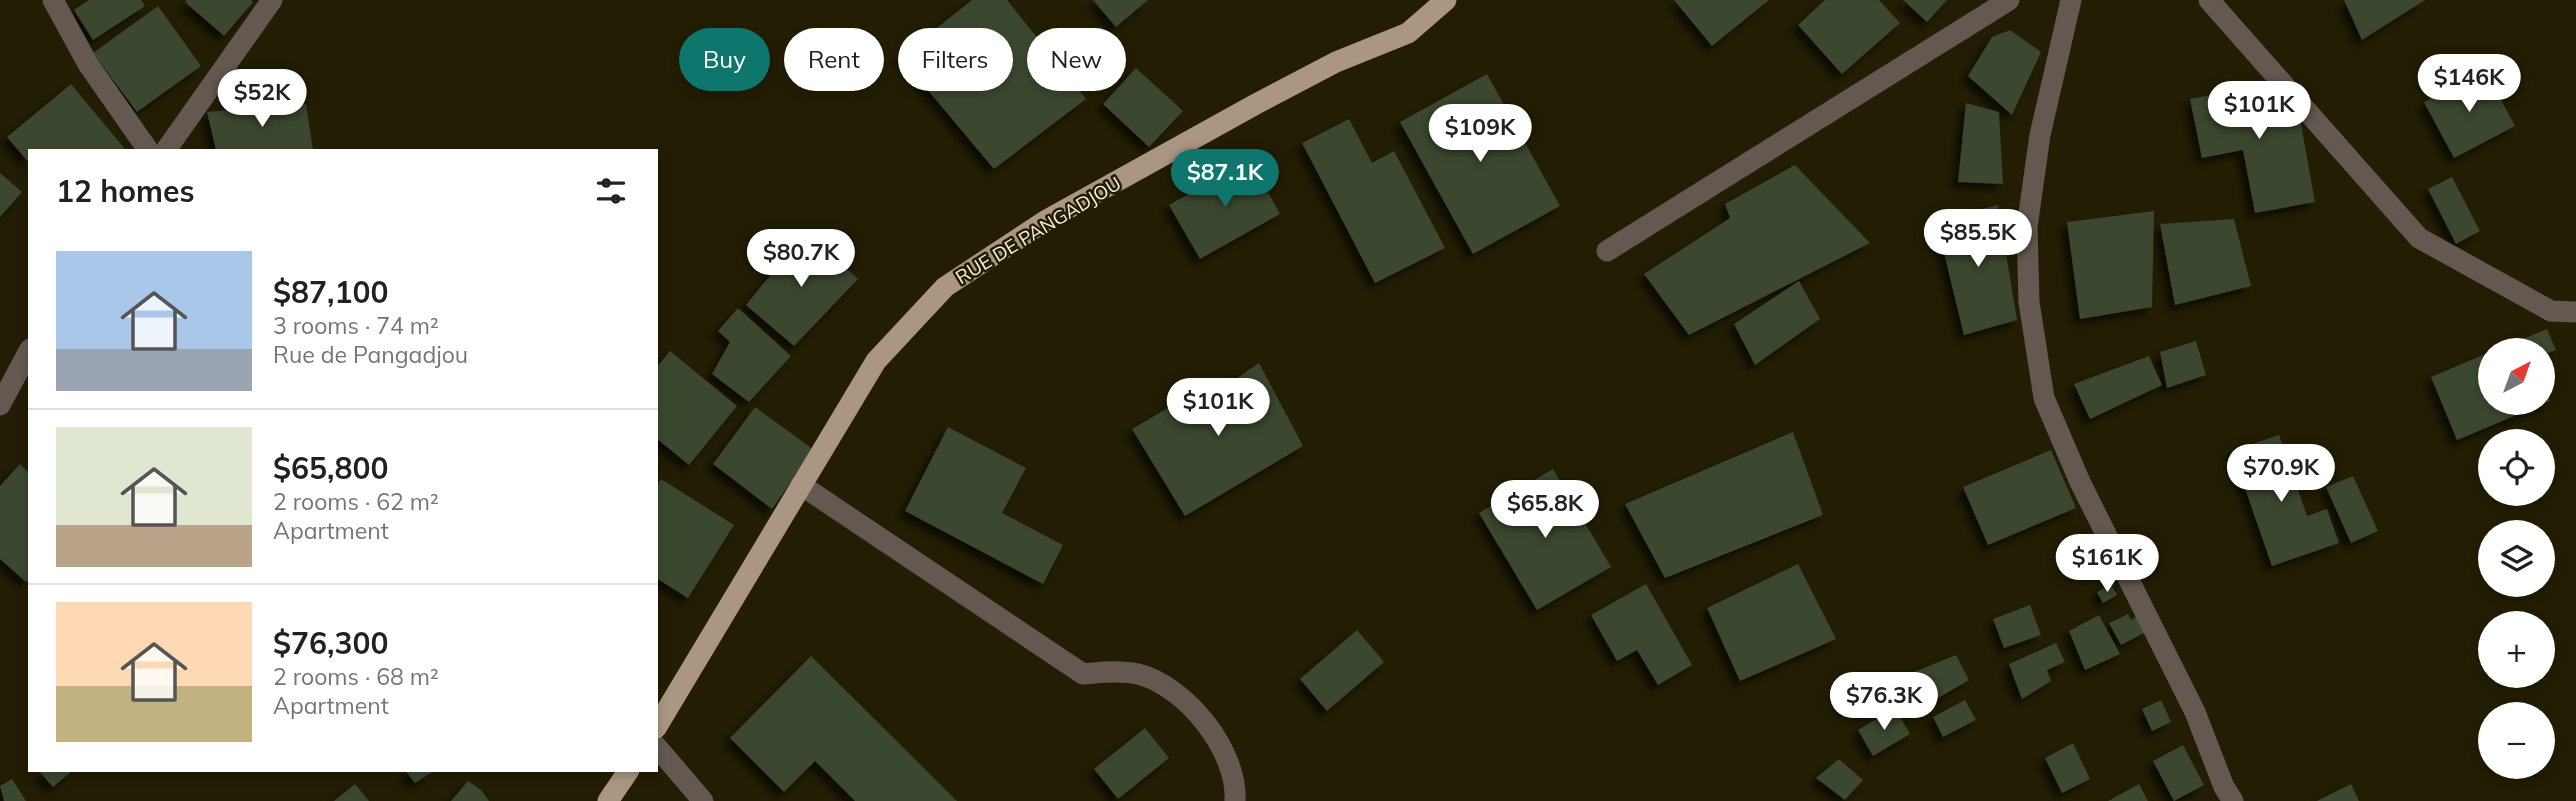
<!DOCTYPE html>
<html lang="en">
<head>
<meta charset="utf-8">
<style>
	body { margin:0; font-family:Mulish,sans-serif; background:#f6f6f6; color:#202124; height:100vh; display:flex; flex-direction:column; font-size:26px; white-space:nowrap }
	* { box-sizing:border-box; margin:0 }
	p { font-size:23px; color:#757577 }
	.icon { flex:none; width:38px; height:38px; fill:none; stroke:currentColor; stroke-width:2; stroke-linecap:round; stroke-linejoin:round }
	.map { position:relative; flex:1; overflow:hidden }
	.side { position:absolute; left:28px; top:149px; width:630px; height:623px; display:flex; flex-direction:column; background:#fff; border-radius:0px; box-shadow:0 4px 10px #0003 }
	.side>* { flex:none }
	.guide { position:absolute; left:679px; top:28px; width:665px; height:63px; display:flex; gap:14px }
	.needle { width:46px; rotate:41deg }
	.controls { position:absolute; left:2478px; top:338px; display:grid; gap:14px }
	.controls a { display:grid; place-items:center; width:77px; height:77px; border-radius:50%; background:#fff; box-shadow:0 4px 10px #0003; font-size:35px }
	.price { position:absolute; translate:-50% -60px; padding:0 16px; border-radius:24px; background:#fff; color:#222; font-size:23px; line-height:46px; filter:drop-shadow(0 2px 4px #0008) }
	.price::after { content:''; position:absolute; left:50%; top:42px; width:21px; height:16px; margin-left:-10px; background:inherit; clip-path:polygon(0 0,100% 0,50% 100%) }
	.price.selected { background:#0f766e; color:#fff }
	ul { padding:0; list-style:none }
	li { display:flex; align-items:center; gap:21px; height:175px; padding:0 28px }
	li+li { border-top:2px solid #e0e0e0 }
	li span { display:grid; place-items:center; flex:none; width:196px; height:140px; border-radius:0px; color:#555 }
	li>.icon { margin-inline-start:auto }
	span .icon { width:84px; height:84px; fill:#fffc; stroke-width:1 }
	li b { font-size:30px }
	h2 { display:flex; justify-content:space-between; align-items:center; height:84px; padding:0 28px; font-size:30px }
	.pill { padding:0 24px; border-radius:32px; background:#fff; box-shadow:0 4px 10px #0003; font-size:24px; line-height:63px }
	.pill.selected { background:#0f766e; color:#fff }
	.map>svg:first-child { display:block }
	.building { fill:#3b462e; filter:url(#shadow) }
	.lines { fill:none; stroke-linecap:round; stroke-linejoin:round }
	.minor { stroke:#635950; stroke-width:21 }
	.major { stroke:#aa9683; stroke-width:21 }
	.labels { text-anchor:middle; stroke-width:5; stroke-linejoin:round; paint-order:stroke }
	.street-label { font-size:19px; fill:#f5f2e2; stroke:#221d03 }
</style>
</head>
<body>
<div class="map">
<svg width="2576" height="801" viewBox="0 0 2576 801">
	<defs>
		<filter id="shadow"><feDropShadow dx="-6" dy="6" stdDeviation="3.5" flood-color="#0009"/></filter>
	</defs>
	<rect width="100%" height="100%" fill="#221d03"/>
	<!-- building -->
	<g class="building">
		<polygon points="89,0 141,0 145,6 93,40 74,10"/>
		<polygon points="187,0 251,0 253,2 224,36 185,2"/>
		<polygon points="972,0 1007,0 1086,99 994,169 900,57"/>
		<polygon points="1093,0 1148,0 1116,27"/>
		<polygon points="1674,0 1769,0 1712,46"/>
		<polygon points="1825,0 1879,0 1900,23 1842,74 1798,25"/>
		<polygon points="1903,0 1947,0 1927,22"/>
		<polygon points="2344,0 2425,0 2362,40"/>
		<polygon points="158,6 201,66 137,112 93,53"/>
		<polygon points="2010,30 2041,52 2012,115 1968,76 1992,37"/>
		<polygon points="1136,68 1183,111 1149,147 1103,104"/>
		<polygon points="2485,70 2515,126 2454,158 2424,102"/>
		<polygon points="1487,74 1560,206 1473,254 1400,122"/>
		<polygon points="2293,80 2315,202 2255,213 2243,150 2202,158 2190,99"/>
		<polygon points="71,84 125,149 30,150 30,164 7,137"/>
		<polygon points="1966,103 1999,112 2003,184 1958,182"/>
		<polygon points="306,104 313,150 216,150 207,112"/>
		<polygon points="1349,119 1372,163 1394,151 1445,248 1375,283 1302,143"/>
		<polygon points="1250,160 1280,214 1200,259 1169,205"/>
		<polygon points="1795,165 1870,243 1689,335 1644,274 1730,218 1725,204"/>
		<polygon points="0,173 22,192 0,217"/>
		<polygon points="2452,177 2480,231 2456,244 2428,189"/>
		<polygon points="1998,205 2017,320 1964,335 1936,220"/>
		<polygon points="2154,211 2152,307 2080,319 2067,222"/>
		<polygon points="2234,219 2251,286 2175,305 2160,224"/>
		<polygon points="806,231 858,279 794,346 746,305"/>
		<polygon points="1799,281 1820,319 1755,365 1734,324"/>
		<polygon points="738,308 791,356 749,402 712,374 730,342 718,331"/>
		<polygon points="2547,329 2556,350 2543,355 2543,350 2496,350"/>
		<polygon points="2196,341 2206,375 2167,388 2160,352"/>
		<polygon points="670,351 737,406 689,465 656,438 656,368"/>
		<polygon points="2490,352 2490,402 2543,402 2543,384 2550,401 2457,440 2431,377"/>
		<polygon points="2149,356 2162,385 2090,419 2074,384"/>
		<polygon points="1259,363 1303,446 1185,516 1132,429 1219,378 1224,387"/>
		<polygon points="755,407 814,450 772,509 713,464"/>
		<polygon points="948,427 1026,468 1002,513 1063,545 1043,584 905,511"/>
		<polygon points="1793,432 1823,515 1665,578 1625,504"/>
		<polygon points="2279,435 2307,516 2327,509 2339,543 2272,566 2232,451"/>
		<polygon points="2051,450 2076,508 1988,545 1963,487"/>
		<polygon points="20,464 30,474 30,578 26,582 0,559 0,486"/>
		<polygon points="1553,469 1611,567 1537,610 1479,513"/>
		<polygon points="2353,476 2378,531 2351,543 2326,487"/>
		<polygon points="661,479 734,525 688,598 656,578 656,487"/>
		<polygon points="1798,564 1836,639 1740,681 1707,608"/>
		<polygon points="1646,584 1692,665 1658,685 1637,650 1617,661 1591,615"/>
		<polygon points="2111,585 2117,595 2103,603 2097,592"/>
		<polygon points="2030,605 2041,635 2004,648 1993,619"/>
		<polygon points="2128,614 2131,620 2138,616 2146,632 2121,645 2109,623"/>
		<polygon points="2099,615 2120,654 2085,670 2069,631"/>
		<polygon points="1357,630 1384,662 1327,711 1300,679"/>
		<polygon points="2056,643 2065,662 2047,670 2051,681 2022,699 2009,664"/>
		<polygon points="1956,655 1969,680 1928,704 1914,672"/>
		<polygon points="811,656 957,801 855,801 815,761 784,792 730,738"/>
		<polygon points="1965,700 1976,720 1943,737 1933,717"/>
		<polygon points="2161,700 2171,722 2152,731 2142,709"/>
		<polygon points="1895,708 1910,734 1873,756 1858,730"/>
		<polygon points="1145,728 1169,758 1118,799 1094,769"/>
		<polygon points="2073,743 2090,779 2062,793 2045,758"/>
		<polygon points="2183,745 2204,785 2174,801 2153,761"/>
		<polygon points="1839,759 1863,780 1845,800 1816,778"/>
		<polygon points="38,770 70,770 72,771 53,787"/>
		<polygon points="405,770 435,770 415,783"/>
		<polygon points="12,779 26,801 4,801 0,786"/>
		<polygon points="468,781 481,790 489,801 451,801"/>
		<polygon points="355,784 369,801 334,801"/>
		<polygon points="2139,784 2148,801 2108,801"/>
		<polygon points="2351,784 2359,801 2317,801"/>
	</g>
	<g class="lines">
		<!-- minor -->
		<g class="minor">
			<polyline points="53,0 88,64 148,150"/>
			<polyline points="2071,0 2040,135 2027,227 2029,302 2044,398 2080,482 2195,712 2224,787 2233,801"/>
			<polyline points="2209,0 2419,238 2551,311 2576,312"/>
			<polyline points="166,150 272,0"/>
			<polyline points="1607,251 2009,0"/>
			<polyline points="0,405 30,349"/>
			<path d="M 801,485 L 1083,674 C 1101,672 1121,670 1138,674 C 1186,686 1238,751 1235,801"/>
			<polyline points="656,746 703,801"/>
		</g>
		<!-- major -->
		<g class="major">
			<polyline points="656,728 876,361 945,287 1045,221 1256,104 1336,62 1408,33 1446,0"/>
			<polyline points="608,801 629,770"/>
		</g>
	</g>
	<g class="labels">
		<!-- street labels -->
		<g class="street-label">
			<text transform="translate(1038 230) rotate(-31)" y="7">RUE DE PANGADJOU</text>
		</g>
	</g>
</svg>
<div class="controls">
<a><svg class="needle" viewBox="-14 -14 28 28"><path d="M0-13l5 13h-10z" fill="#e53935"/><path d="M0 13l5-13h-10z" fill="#757577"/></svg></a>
<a><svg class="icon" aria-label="locate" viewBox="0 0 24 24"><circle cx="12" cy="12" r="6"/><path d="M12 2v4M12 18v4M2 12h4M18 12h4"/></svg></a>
<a><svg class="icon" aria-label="layers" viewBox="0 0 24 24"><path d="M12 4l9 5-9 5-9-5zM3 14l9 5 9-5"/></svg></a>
<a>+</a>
<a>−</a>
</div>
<b class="price" style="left:2469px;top:114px">$146K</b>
<b class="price" style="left:262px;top:129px">$52K</b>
<b class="price" style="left:2259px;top:141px">$101K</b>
<b class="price" style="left:1480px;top:164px">$109K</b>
<b class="price selected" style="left:1225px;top:209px">$87.1K</b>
<b class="price" style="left:1978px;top:269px">$85.5K</b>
<b class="price" style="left:801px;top:289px">$80.7K</b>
<b class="price" style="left:1218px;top:438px">$101K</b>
<b class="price" style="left:2281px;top:504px">$70.9K</b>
<b class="price" style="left:1545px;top:540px">$65.8K</b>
<b class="price" style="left:2107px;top:594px">$161K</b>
<b class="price" style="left:1884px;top:732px">$76.3K</b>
<div class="guide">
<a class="pill selected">Buy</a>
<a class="pill">Rent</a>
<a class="pill">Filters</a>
<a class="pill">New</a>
</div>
<section class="side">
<h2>12 homes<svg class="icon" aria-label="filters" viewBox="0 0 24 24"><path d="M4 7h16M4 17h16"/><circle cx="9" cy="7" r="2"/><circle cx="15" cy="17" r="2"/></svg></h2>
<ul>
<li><span style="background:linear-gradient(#a9c7e8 70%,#9aa5b1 0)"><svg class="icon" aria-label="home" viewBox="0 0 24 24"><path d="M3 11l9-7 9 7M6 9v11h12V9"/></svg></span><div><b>$87,100</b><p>3 rooms · 74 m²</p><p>Rue de Pangadjou</p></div></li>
<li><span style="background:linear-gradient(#dfe7d0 70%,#b9a48a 0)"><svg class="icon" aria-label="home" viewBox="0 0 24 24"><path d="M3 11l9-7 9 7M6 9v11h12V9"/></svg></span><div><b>$65,800</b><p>2 rooms · 62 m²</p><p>Apartment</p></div></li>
<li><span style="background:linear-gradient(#ffd9b3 60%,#c2b280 0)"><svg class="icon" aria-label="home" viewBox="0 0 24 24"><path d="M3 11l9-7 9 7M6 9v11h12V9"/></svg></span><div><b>$76,300</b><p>2 rooms · 68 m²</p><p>Apartment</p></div></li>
</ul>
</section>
</div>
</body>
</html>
